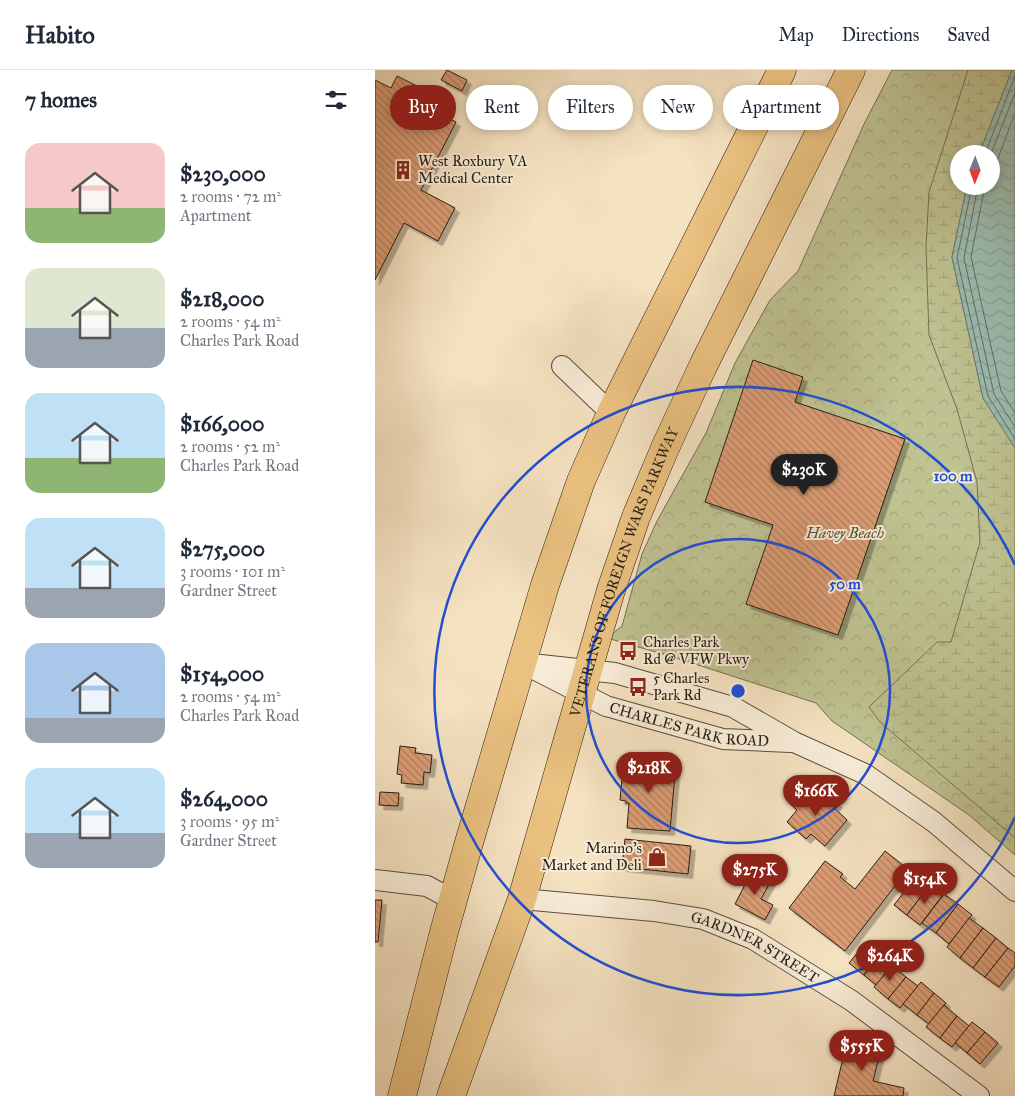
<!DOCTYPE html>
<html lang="en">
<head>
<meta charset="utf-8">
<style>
	body { margin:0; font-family:"IM FELL Great Primer",serif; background:#f2f2f3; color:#1f2937; height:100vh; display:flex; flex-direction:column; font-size:19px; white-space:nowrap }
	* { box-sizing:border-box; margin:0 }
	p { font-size:16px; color:#747a83 }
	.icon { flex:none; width:28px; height:28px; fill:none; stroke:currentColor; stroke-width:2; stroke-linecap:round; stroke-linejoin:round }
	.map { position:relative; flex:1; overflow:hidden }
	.sheet { display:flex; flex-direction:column; background:#fff; width:375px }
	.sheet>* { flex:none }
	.top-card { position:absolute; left:15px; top:15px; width:475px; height:45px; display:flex; gap:10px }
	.needle { width:32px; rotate:181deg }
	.fabs { position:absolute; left:575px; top:75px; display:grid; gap:10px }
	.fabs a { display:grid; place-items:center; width:50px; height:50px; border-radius:50%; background:#fff; box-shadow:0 2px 8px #0003; font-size:25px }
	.price { position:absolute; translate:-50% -42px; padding:0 11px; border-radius:18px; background:#8f2418; color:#fff; font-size:16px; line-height:32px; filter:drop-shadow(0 1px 2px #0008) }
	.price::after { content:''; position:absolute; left:50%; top:30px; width:15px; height:11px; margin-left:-8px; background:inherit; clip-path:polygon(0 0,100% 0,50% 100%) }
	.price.current { background:#222; color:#fff }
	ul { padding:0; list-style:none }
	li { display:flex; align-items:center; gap:15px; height:125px; padding:0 25px }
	li span { display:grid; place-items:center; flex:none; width:140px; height:100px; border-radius:15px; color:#555 }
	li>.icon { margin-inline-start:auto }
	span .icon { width:60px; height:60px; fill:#fffc; stroke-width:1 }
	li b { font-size:21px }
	h2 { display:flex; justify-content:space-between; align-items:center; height:60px; padding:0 25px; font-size:21px }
	.tag { padding:0 18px; border-radius:22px; background:#fff; box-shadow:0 2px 8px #0003; font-size:18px; line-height:45px }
	.tag.current { background:#8f2418; color:#fff }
	header { display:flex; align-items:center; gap:30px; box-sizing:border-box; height:70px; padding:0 25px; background:#fff; border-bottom:1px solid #e0e1e3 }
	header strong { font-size:24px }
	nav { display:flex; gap:28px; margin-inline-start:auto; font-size:18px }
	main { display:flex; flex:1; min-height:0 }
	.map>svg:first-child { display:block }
	.forest { fill:url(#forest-crowns); stroke:#737052 }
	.wetland { fill:url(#wetland-marsh); stroke:#737052 }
	.water { fill:url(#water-waves); stroke:#6d7e73 }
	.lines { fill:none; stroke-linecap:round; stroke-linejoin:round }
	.shore { stroke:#626e63; stroke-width:1 }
	.building { fill:url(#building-back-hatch); stroke:#271d14; filter:url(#shadow) }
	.minor-casing { stroke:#5a4e3f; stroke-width:22 }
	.highway-casing { stroke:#271d14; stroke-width:29 }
	.minor { stroke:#f8ecd7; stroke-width:20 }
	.highway { stroke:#eac180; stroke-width:28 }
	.ring { fill:none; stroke:#1d4ed8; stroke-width:2.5 }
	.labels { text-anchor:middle; stroke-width:4; stroke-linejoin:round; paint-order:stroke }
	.poi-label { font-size:15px; fill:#271d14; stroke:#f8ecd7; text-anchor:start }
	.park-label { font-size:15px; font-style:italic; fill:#554f3a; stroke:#f8ecd7 }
	.street-label { font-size:15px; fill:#271d14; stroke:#f8ecd7 }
	.centre { fill:#1d4ed8; stroke:#f8ecd7; stroke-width:2.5 }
	.ring-label { font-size:15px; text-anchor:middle; font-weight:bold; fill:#1d4ed8; stroke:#f8ecd7; stroke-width:4; stroke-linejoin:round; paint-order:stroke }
</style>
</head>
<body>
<header>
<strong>Habito</strong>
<nav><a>Map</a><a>Directions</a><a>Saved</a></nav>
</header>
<main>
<section class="sheet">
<h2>7 homes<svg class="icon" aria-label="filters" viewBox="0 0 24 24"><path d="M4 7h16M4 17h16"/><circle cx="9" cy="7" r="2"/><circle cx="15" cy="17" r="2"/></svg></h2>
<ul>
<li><span style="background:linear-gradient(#f6c9c9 65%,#8fb573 0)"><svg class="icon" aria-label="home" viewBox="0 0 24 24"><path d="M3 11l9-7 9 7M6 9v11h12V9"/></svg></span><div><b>$230,000</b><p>2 rooms · 72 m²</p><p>Apartment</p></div></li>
<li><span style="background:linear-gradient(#dfe7d0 60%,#9aa5b1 0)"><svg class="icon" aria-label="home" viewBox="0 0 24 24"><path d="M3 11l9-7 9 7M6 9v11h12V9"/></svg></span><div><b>$218,000</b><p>2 rooms · 54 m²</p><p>Charles Park Road</p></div></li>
<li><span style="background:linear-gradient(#bfe0f5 65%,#8fb573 0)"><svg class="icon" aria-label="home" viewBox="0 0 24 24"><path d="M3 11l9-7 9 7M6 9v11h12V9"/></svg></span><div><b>$166,000</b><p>2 rooms · 52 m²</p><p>Charles Park Road</p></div></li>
<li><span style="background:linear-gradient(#bfe0f5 70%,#9aa5b1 0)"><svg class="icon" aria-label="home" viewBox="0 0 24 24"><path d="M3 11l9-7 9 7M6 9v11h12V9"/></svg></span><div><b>$275,000</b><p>3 rooms · 101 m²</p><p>Gardner Street</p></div></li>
<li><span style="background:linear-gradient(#a9c7e8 75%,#9aa5b1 0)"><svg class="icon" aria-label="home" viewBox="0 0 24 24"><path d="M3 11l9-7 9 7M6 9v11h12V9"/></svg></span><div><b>$154,000</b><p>2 rooms · 54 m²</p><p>Charles Park Road</p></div></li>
<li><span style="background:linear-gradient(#bfe0f5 65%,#9aa5b1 0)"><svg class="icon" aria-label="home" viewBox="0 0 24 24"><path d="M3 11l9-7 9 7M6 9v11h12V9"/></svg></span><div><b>$264,000</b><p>3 rooms · 95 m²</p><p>Gardner Street</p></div></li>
</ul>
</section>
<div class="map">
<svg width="640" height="1026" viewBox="0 0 640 1026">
	<defs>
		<pattern id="forest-crowns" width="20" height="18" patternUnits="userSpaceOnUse" patternTransform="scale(1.25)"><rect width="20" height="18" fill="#bfc291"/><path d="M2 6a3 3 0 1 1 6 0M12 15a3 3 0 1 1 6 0" fill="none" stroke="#a4a67c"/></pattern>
		<pattern id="wetland-marsh" width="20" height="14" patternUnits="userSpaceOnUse" patternTransform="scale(1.25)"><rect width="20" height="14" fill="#bfc291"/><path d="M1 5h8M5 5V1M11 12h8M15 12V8" fill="none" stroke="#a4a67c"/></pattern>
		<pattern id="water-waves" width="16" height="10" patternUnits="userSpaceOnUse" patternTransform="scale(1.25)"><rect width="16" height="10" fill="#9cbeb2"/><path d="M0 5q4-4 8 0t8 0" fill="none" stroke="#86a398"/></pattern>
		<pattern id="building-back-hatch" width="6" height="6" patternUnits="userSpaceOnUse" patternTransform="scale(1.25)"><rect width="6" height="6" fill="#dc9d75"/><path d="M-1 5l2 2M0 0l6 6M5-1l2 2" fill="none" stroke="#b27f5f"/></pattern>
		<filter id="shadow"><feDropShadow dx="4.5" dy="4.5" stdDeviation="0" flood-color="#0004"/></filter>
	</defs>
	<rect width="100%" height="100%" fill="#f5e2c1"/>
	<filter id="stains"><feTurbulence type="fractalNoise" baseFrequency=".004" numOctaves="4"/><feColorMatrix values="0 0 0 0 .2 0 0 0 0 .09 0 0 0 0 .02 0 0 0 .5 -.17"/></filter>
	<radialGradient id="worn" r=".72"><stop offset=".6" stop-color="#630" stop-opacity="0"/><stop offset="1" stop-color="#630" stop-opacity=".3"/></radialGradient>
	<!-- forest -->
	<polygon class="forest" points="517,0 637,0 584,84 584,116 640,375 640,785 594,745 457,651 441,633 295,586 232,568 247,556 267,484 282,451 331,363 360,293 395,230 423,201 490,52"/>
	<!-- wetland -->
	<polygon class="wetland" points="593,0 637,0 604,84 584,84 584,116 592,116 577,187 608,328 640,378 640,768 505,652 494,637 562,572 576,572 605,472 602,412 582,339 554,265 551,177 554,122"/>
	<!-- water -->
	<polygon class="water" points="637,0 640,0 640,378 608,328 577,187 592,116 616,116 616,84 604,84"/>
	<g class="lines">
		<!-- shore -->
		<g class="shore">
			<polyline points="610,84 640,6"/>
			<polyline points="616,84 640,23"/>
			<polyline points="616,98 622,91 640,43"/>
			<polyline points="597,116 582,188 613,326 640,369"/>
			<polyline points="603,116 589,188 619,324 640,357"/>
			<polyline points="610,116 596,187 626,321 640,343"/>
		</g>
	</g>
	<!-- building -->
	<g class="building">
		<polygon points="72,0 92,10 87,21 66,10"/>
		<polygon points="22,6 48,19 41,32 81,52 46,120 80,138 63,171 29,153 0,210 0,10 16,18"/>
		<polygon points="378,290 428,307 420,332 530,369 463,565 371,534 398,455 330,432"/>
		<polygon points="25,676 41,678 40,683 57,685 55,703 49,702 48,715 26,713 27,705 22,704"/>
		<polygon points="249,689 301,693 295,761 252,758 254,733 251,733 251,731 245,730"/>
		<polygon points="425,720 437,729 440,725 448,733 454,726 463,733 459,738 472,750 450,776 436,764 431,769 412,752 422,740 414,733"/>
		<polygon points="5,722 24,723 23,736 4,735"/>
		<polygon points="250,769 316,776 313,804 247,797"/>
		<polygon points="510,781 533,799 470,881 414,838 450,791 468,804 465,807 480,819"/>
		<polygon points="377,801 396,811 386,829 398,835 390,850 360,834"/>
		<polygon points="541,807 554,816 532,845 519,835"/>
		<polygon points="554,816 567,826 545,855 532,845"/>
		<polygon points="569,824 583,834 561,863 547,853"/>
		<polygon points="0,830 7,830 3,872 0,872"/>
		<polygon points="583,834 597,845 574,874 561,863"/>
		<polygon points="594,848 608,858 585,888 572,877"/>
		<polygon points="608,858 621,868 598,898 585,888"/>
		<polygon points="621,868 633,878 610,907 598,898"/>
		<polygon points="492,871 507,883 489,905 474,893"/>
		<polygon points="633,878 640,883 640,896 624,917 610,907"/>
		<polygon points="507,883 519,893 501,915 489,905"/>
		<polygon points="517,896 531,907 513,929 499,917"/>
		<polygon points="531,907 543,916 525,938 513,929"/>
		<polygon points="546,912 559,923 542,945 528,934"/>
		<polygon points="559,923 571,933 554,954 542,945"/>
		<polygon points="569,935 582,946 565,968 551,957"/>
		<polygon points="582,946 594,956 577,977 565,968"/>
		<polygon points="597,952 610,962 592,983 580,973"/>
		<polygon points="610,962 623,973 605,994 592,983"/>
		<polygon points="473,967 507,975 498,1011 529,1018 528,1026 459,1026"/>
	</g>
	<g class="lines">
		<!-- minor casing -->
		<g class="minor-casing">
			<g id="minor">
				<polyline points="187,296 236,343"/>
				<polyline points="147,593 240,603 358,637 419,672 490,704 559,752 640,821"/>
				<path id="s1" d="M 157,598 L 231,636 L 348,669 L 415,672"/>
				<polyline points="0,810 52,816 78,830"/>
				<path id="s2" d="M 147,829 L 279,841 L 328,849 L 378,869 L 477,931 L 604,1026"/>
			</g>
		</g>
		<!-- highway casing -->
		<g class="highway-casing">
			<g id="highway">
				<polyline points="27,1026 69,862 93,776 170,515 206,411 236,343 407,0"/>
				<path id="s3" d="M 76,1026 L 147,829 L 236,520 L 261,447 L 290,378 L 328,296 L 476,0"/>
			</g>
		</g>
		<!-- minor -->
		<use href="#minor" class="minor"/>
		<!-- highway -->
		<use href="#highway" class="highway"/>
	</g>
	<!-- distance rings -->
	<g class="ring">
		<circle cx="363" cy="621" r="152"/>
		<path d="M640 747A304 304 0 1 1 640 495"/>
	</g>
	<!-- icons -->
	<defs>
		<g id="building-bare" transform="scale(1.5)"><path d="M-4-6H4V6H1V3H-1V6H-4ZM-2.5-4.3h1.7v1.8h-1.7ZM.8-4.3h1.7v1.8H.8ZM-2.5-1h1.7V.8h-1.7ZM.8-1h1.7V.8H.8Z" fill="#8f2418" stroke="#f8ecd7" stroke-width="2.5" paint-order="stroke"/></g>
		<g id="bus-bare" transform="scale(1.5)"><path d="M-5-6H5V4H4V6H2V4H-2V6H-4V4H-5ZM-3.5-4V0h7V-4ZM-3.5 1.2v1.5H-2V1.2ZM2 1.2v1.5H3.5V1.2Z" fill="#8f2418" stroke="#f8ecd7" stroke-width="2.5" paint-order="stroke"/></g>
		<g id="shop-bare" transform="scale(1.5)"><path d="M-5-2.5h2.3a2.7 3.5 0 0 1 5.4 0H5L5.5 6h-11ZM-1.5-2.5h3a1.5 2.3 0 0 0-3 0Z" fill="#8f2418" stroke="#f8ecd7" stroke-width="2.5" paint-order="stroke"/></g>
	</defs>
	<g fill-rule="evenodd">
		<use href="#building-bare" x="28" y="100"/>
		<use href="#bus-bare" x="253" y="581"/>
		<use href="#bus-bare" x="263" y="617"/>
		<use href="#shop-bare" x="282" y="787"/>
	</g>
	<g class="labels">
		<!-- poi labels -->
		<g class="poi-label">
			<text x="43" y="96">West Roxbury VA<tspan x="43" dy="17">Medical Center</tspan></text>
			<text x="268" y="577">Charles Park<tspan x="268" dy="17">Rd @ VFW Pkwy</tspan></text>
			<text x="278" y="613">5 Charles<tspan x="278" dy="17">Park Rd</tspan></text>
			<text x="267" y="783" text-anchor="end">Marino's<tspan x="267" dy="17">Market and Deli</tspan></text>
		</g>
		<!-- park labels -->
		<g class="park-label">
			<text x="470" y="468">Havey Beach</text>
		</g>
		<!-- street labels -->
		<g class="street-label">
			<text dy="5" stroke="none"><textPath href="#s3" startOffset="552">VETERANS OF FOREIGN WARS PARKWAY</textPath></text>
			<text dy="5" stroke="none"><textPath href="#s1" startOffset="169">CHARLES PARK ROAD</textPath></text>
			<text dy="5" stroke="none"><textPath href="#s2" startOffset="241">GARDNER STREET</textPath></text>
		</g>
	</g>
	<circle cx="363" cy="621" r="8" class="centre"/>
	<g class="ring-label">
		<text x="578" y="411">100 m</text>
		<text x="470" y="519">50 m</text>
	</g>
	<rect width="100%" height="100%" filter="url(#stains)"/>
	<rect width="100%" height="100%" fill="url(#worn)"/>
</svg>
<div class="fabs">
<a><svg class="needle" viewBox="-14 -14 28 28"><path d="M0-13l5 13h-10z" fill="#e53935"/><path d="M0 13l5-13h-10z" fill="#747a83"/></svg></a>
</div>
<b class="price current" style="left:429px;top:426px">$230K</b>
<b class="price" style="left:274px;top:724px">$218K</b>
<b class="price" style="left:441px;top:747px">$166K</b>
<b class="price" style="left:380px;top:826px">$275K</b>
<b class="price" style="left:550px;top:835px">$154K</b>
<b class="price" style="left:515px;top:912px">$264K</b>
<b class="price" style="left:487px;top:1002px">$555K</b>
<div class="top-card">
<a class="tag current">Buy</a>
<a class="tag">Rent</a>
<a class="tag">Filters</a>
<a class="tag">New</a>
<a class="tag">Apartment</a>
</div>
</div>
</main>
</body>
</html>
